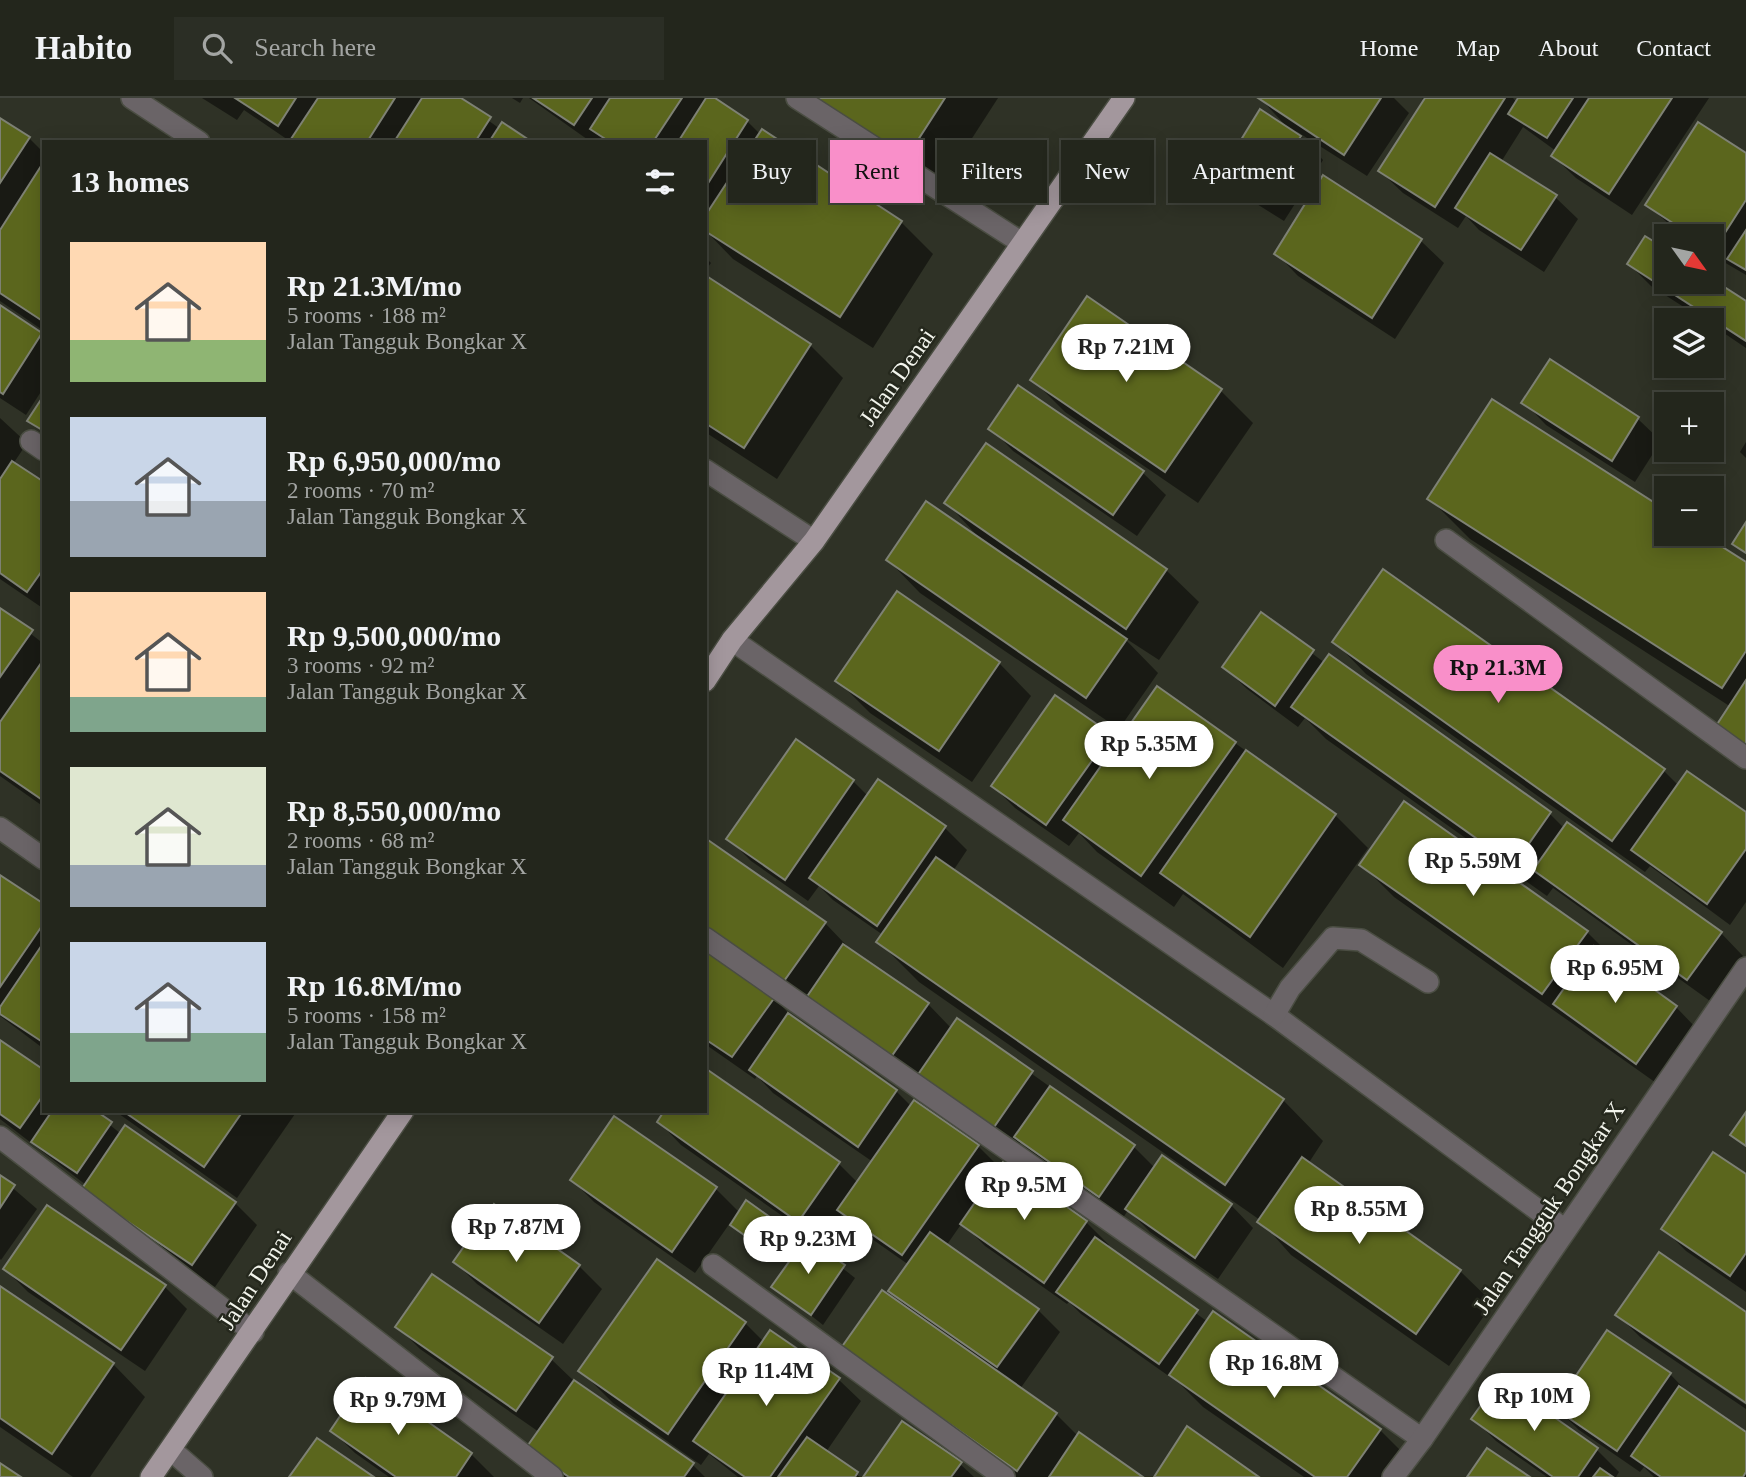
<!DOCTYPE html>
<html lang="en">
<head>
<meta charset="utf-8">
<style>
	body { margin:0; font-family:Georgia,serif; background:#2b2e25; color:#f1f3f6; height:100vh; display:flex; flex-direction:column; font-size:26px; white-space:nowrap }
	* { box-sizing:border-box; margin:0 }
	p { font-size:23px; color:#a3a5a3 }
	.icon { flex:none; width:38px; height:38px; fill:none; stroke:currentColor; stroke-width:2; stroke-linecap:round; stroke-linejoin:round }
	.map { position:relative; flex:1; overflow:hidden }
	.details { position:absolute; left:42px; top:42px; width:665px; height:973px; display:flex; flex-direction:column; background:#23261c; border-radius:0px; box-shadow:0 4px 18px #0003,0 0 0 2px #40433b }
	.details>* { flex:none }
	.hud { position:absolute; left:728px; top:42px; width:665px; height:63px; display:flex; gap:14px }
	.needle { width:46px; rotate:123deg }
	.fabs { position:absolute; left:1654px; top:126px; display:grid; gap:14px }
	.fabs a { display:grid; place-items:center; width:70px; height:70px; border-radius:0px; background:#23261c; box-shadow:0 4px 18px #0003,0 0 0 2px #40433b; font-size:35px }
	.price { position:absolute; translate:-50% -60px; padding:0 16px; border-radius:24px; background:#fff; color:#222; font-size:23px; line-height:46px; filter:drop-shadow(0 2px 4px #0008) }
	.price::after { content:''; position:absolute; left:50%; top:42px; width:21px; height:16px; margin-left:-10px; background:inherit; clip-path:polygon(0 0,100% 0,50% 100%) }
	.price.selected { background:#f98fc9; color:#111 }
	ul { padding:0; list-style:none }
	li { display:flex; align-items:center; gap:21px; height:175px; padding:0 28px }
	li span { display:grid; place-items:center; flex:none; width:196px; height:140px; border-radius:0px; color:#555 }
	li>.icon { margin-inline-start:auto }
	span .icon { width:84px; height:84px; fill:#fffc; stroke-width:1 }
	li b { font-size:30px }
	h2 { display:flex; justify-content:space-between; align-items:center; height:84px; padding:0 28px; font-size:30px }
	.chip { padding:0 24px; border-radius:0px; background:#23261c; box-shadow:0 4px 18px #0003,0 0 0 2px #40433b; font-size:24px; line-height:63px }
	.chip.selected { background:#f98fc9; color:#111 }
	header { display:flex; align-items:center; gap:42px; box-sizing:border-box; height:98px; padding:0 35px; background:#23261c; border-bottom:2px solid #40433b }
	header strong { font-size:33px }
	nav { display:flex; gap:38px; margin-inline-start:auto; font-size:24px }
	.search { width:490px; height:63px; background:#2b2e25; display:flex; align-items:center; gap:18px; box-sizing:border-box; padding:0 24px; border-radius:0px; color:#a3a5a3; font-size:26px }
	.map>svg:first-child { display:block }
	.shadow { fill:#0007 }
	.building { fill:#5b661d; stroke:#7e8174; stroke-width:2 }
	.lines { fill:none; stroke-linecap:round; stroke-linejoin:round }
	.minor-casing { stroke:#4a4d42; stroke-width:24 }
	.major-casing { stroke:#4a4d42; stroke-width:24 }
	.minor { stroke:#6a6467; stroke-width:21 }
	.major { stroke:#a3979d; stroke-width:21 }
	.labels { text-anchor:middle; stroke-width:5; stroke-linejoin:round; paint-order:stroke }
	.street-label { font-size:24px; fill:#f2f4ec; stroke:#25281d }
</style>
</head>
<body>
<header>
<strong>Habito</strong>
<div class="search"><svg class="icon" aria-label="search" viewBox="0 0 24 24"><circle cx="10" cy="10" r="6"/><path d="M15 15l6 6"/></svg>Search here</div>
<nav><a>Home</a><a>Map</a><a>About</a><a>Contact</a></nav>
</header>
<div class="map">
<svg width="1746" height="1379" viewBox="0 0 1746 1379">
	<rect width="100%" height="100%" fill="#2f3226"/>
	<!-- shadow -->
	<g class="shadow">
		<polygon points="202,0 458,0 500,31 528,44 291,44 244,12 237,22"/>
		<polygon points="512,0 523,0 520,5"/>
		<polygon points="529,0 712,0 747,23 760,36 901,124 933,156 873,250 733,161 705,132 705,44 606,44 602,41 600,44 591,44"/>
		<polygon points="809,0 998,0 938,93"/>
		<polygon points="1260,0 1394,0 1409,15 1367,78 1296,33 1323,62 1284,123 1244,98 1222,76 1286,28"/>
		<polygon points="1422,0 1513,0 1517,5 1520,0 1709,0 1632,117 1576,80 1553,58 1556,53 1523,29 1501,64 1555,99 1578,121 1544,174 1479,132 1466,118 1458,130 1403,95 1380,73 1426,3"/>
		<polygon points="0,22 29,40 44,55 44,233 0,203"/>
		<polygon points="1746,57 1746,177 1712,157 1712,138 1683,138 1647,107"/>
		<polygon points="1324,80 1421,143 1444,165 1395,241 1298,178 1276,155"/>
		<polygon points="1666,153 1666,184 1712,183 1746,205 1746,250 1712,227 1712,222 1704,222 1651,188 1629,166"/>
		<polygon points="705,159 711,165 705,173"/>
		<polygon points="705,179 810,247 843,280 777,381 705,334"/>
		<polygon points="1088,201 1221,293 1253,325 1198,405 1065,314 1032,281"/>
		<polygon points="0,209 44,239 44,289 26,317 0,300"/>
		<polygon points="1550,264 1638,321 1661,343 1635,384 1546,327 1524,304"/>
		<polygon points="1018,289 1143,375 1166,397 1137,438 1013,353 991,330"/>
		<polygon points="0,320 27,345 13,366 44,386 44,511 0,481"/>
		<polygon points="1746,344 1746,360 1740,354"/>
		<polygon points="1430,401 1666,415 1666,436 1699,436 1746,466 1746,660 1731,609 1470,441"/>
		<polygon points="946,404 1166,472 1199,504 1159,562 1122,538 1158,575 1119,631 920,495 888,462 983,444"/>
		<polygon points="0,512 44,546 44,709 0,678"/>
		<polygon points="1261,517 1325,565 1329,559 1550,716 1564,730 1721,835 1743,858 1710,903 1553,790 1547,798 1326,641 1305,620 1298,629 1247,591 1224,569"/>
		<polygon points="1334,543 1663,672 1679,688 1746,716 1746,804 1730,827 1650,768 1645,774 1366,576"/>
		<polygon points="999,565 1031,598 972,684 870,615 838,583"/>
		<polygon points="1110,637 1118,646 1235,645 1335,717 1368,750 1283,870 1183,796 1174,809 1097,754 1079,735 1069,748 1015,710 993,688"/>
		<polygon points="853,683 868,698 879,684 945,730 967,752 953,773 1283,1002 1323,1043 1308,1066 1460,1173 1493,1205 1449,1268 1291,1157 1260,1122 919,884 879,844 883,837 833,802 819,788 808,803 751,763 729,741"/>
		<polygon points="705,749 825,825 847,848 846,850 928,906 952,931 958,923 1134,1049 1155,1070 1231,1107 1253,1130 1218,1181 1150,1134 1128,1112 1123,1120 1039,1062 1021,1044 1015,1053 705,833"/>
		<polygon points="1362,767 1587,834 1619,866 1676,909 1698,932 1659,987 1394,799"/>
		<polygon points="0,779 44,808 44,951 0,918"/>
		<polygon points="705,852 774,900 797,924 896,993 912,1009 978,1048 1001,1071 1086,1124 1109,1147 1106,1150 1208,1224 1380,1332 1412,1364 1402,1379 1304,1379 1203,1309 1180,1286 1081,1216 1069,1204 1067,1206 985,1148 962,1125 946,1148 1038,1212 1060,1234 1020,1291 1056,1316 1079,1339 1140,1379 1014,1379 876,1283 907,1210 891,1193 909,1167 862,1134 843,1115 821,1145 681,1047 659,1024 705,1013 705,973 839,1066 858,1085 873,1064 773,995 757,978 755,981 705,946"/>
		<polygon points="0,944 44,974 44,1013 93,1013 121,1036 235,1105 257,1127 215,1189 105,1114 86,1087 0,1021"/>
		<polygon points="115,1013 297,1013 237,1100"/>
		<polygon points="615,1021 716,1091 740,1115 772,1123 784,1134 769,1156 730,1125 695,1175 594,1104 572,1082"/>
		<polygon points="0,1079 37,1111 1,1162 0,1161"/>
		<polygon points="1746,1079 1746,1194 1686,1153 1663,1130"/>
		<polygon points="807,1142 855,1180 823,1227 774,1188"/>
		<polygon points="455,1164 579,1168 602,1191 563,1246 477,1186"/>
		<polygon points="5,1171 164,1188 187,1211 145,1273 28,1194"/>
		<polygon points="0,1190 113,1266 145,1299 90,1379 73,1379 0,1329"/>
		<polygon points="1746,1216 1746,1303 1641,1232 1641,1236 1746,1307 1746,1311 1640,1239 1618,1217"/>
		<polygon points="745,1225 764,1244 838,1281 861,1303 826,1354 860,1379 738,1379 709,1356 701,1367 613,1305 581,1273"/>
		<polygon points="398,1229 551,1261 574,1283 692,1366 705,1379 561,1379 539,1334 420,1251"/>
		<polygon points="1670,1276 1693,1300 1746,1336 1746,1379 1654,1379 1644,1369 1640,1374 1579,1332 1556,1310"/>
		<polygon points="1500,1283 1597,1352 1619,1374 1616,1379 1547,1379 1496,1343 1474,1321"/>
		<polygon points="332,1333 471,1356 494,1379 389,1379 355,1355"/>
		<polygon points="960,1366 974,1379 865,1379"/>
	</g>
	<!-- building -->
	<g class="building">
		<polygon points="235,0 296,0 278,28"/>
		<polygon points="318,0 395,0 367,44 289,44"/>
		<polygon points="422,0 461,0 491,19 475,44 394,44"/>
		<polygon points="533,0 592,0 574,27"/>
		<polygon points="610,0 682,0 653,44 610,44 590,31"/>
		<polygon points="706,0 715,0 748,22 705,90 705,44 678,44"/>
		<polygon points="810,0 945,0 905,62"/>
		<polygon points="1258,0 1381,0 1344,57"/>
		<polygon points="1425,0 1505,0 1435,109 1378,73"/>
		<polygon points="1518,0 1573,0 1547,40 1508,16"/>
		<polygon points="1589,0 1672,0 1609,96 1551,58"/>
		<polygon points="1260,11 1301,38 1261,102 1220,76"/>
		<polygon points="0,20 30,39 0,85"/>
		<polygon points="502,24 532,44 489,44"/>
		<polygon points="1698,24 1746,55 1746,102 1714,152 1712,138 1693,138 1645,107"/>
		<polygon points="762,31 902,123 840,219 705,133 705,118"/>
		<polygon points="1490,55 1557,97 1521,152 1455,110"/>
		<polygon points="43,65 44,65 44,224 0,195 0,132"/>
		<polygon points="1323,77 1422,141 1372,220 1274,156"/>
		<polygon points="1746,132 1746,172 1727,161"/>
		<polygon points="1645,138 1666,151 1666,184 1712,184 1712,181 1746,203 1746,243 1627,166"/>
		<polygon points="705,177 811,246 744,350 705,325"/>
		<polygon points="1087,198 1222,291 1165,374 1030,282"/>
		<polygon points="0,207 42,235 3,296 0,294"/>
		<polygon points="1550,261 1639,319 1612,363 1521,305"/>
		<polygon points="1018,287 1144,373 1113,417 988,331"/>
		<polygon points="44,297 44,333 27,323"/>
		<polygon points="1492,301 1666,412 1666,436 1702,436 1746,464 1746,553 1722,590 1427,401"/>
		<polygon points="986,345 1167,471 1126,531 944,405"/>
		<polygon points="12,363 44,384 44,470 27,494 0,475 0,381"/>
		<polygon points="926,403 1127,541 1086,600 886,462"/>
		<polygon points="1746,424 1746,455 1732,446"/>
		<polygon points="1383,471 1665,671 1612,743 1332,544"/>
		<polygon points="897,493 1000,564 939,653 835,583"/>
		<polygon points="0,510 33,532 0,579"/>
		<polygon points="1261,514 1314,552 1275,608 1222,569"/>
		<polygon points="1329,556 1551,714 1514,767 1291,609"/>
		<polygon points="44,561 44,703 0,673 0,624"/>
		<polygon points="1746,582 1746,651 1714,631"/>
		<polygon points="1157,588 1236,644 1141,778 1063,722"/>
		<polygon points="1055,597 1111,636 1046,727 991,688"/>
		<polygon points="796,641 854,682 785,782 726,741"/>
		<polygon points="1246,652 1336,716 1250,839 1160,775"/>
		<polygon points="1687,673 1746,714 1746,751 1707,806 1631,752"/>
		<polygon points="878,681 946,728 877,828 809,780"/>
		<polygon points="1404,703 1588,833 1542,896 1359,767"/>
		<polygon points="1567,724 1722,834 1687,882 1533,772"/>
		<polygon points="708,742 826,824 784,883 705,828 705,746"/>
		<polygon points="936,759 1284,1001 1225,1087 876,844"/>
		<polygon points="0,777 44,806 44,825 0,889"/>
		<polygon points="44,844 44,945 0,916 0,909"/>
		<polygon points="843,846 929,905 891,959 806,900"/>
		<polygon points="1594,848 1677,908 1636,966 1553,906"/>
		<polygon points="705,850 775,899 732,959 705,941"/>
		<polygon points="788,915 897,992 858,1049 749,972"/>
		<polygon points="957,920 1033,973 992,1032 917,978"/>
		<polygon points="0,942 44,972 44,996 20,1030 0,1016"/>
		<polygon points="705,970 840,1064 798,1124 657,1024 664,1013 705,1013"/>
		<polygon points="1050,988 1135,1047 1099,1099 1014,1039"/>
		<polygon points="914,1002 979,1047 902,1157 837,1112"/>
		<polygon points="52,1013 96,1013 112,1024 77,1075 31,1044"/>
		<polygon points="123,1013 243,1013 204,1069"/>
		<polygon points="1746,1014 1746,1048 1730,1037"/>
		<polygon points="614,1018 717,1089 672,1154 570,1082"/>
		<polygon points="125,1027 236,1104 192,1167 81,1092"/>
		<polygon points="1713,1054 1746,1076 1746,1155 1730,1178 1661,1131"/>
		<polygon points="1162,1057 1232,1106 1195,1160 1125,1111"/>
		<polygon points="1302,1059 1461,1172 1416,1236 1257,1124"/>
		<polygon points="1003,1064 1087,1123 1044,1185 960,1126"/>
		<polygon points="0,1077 15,1087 0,1110"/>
		<polygon points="746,1102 774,1122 757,1146 730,1127"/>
		<polygon points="494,1106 580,1167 539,1225 453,1164"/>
		<polygon points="47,1107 166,1187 121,1252 3,1171"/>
		<polygon points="930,1134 1039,1211 997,1269 888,1193"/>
		<polygon points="1095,1139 1198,1212 1159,1266 1056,1194"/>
		<polygon points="806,1140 845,1167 811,1217 771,1189"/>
		<polygon points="1659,1154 1746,1214 1746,1305 1615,1217"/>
		<polygon points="657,1161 746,1224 668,1336 578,1273"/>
		<polygon points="432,1176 553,1259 516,1313 395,1229"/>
		<polygon points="0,1188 114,1265 52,1356 0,1320"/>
		<polygon points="882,1192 1057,1315 1017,1373 841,1250"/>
		<polygon points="1213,1213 1381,1331 1347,1379 1315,1379 1169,1277"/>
		<polygon points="770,1232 840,1280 770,1379 745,1379 693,1343"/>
		<polygon points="1607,1232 1671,1275 1617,1353 1554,1310"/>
		<polygon points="366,1280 472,1355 456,1379 396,1379 330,1333"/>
		<polygon points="1500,1281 1598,1350 1578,1379 1553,1379 1471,1321"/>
		<polygon points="574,1282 694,1365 684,1379 569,1379 526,1350"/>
		<polygon points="1679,1288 1746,1334 1746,1374 1743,1379 1661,1379 1631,1358"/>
		<polygon points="902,1323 962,1364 951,1379 863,1379"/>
		<polygon points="1187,1328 1259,1379 1154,1379"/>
		<polygon points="1079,1334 1143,1379 1049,1379"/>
		<polygon points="807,1339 858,1374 855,1379 778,1379"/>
		<polygon points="317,1340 374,1379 289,1379"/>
		<polygon points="1487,1350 1530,1379 1467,1379"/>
		<polygon points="0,1365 21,1379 0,1379"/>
		<polygon points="1600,1370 1613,1379 1593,1379"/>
	</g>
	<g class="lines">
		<!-- minor casing -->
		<g class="minor-casing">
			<g id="minor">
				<polyline points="132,0 199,44"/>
				<polyline points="797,0 1022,145"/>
				<polyline points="31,343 44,352"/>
				<polyline points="705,372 814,443"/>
				<polyline points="1446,442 1746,660"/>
				<polyline points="732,542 1274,917 1565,1132"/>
				<polyline points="0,730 44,761"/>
				<polyline points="705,840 1422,1341"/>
				<polyline points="1274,917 1290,890 1333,840 1361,842 1428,884"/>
				<polyline points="0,1039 253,1234"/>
				<polyline points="713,1167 1004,1379"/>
				<polyline points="289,1175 552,1379"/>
				<polyline points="171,1352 202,1379"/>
				<polyline points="1393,1379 1422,1341 1746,870"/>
			</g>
		</g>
		<!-- major casing -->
		<g class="major-casing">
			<g id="major">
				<polyline points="705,583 732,542 814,443 1124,0"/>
				<polyline points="151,1379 403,1013"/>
			</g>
		</g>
		<!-- minor -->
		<use href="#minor" class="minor"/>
		<!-- major -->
		<use href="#major" class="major"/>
	</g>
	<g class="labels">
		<!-- street labels -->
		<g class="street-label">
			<text transform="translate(897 279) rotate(-55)" y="8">Jalan Denai</text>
			<text transform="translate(1549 1110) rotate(-56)" y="8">Jalan Tangguk Bongkar X</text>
			<text transform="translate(255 1182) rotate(-57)" y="8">Jalan Denai</text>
		</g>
	</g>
</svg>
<div class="fabs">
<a><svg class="needle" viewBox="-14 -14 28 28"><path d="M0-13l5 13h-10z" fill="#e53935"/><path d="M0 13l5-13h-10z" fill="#a3a5a3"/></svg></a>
<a><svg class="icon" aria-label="layers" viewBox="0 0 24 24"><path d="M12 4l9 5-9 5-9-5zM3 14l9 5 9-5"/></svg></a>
<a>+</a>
<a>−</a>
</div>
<b class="price" style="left:1126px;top:286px">Rp 7.21M</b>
<b class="price selected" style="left:1498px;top:607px">Rp 21.3M</b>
<b class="price" style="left:1149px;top:683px">Rp 5.35M</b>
<b class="price" style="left:1473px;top:800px">Rp 5.59M</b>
<b class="price" style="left:1615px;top:907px">Rp 6.95M</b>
<b class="price" style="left:1024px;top:1124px">Rp 9.5M</b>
<b class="price" style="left:1359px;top:1148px">Rp 8.55M</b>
<b class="price" style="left:516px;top:1166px">Rp 7.87M</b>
<b class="price" style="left:808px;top:1178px">Rp 9.23M</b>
<b class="price" style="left:1274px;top:1302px">Rp 16.8M</b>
<b class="price" style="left:766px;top:1310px">Rp 11.4M</b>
<b class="price" style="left:1534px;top:1335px">Rp 10M</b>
<b class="price" style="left:398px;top:1339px">Rp 9.79M</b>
<div class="hud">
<a class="chip">Buy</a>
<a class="chip selected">Rent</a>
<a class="chip">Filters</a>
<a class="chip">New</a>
<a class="chip">Apartment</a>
</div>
<section class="details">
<h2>13 homes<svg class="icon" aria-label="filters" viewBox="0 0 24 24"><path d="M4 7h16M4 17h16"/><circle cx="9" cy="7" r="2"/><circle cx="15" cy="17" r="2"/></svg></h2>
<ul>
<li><span style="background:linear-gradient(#ffd9b3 70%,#8fb573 0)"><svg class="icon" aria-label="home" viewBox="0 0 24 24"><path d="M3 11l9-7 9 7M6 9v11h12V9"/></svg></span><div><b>Rp 21.3M/mo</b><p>5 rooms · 188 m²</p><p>Jalan Tangguk Bongkar X</p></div></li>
<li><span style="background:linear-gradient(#c9d6e8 60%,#9aa5b1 0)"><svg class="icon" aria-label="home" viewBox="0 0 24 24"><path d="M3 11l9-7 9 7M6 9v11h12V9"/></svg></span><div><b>Rp 6,950,000/mo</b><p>2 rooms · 70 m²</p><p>Jalan Tangguk Bongkar X</p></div></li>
<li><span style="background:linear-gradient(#ffd9b3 75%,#7fa58c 0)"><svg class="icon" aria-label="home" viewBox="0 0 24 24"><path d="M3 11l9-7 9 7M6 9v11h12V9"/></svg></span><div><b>Rp 9,500,000/mo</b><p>3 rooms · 92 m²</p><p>Jalan Tangguk Bongkar X</p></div></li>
<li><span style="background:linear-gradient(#dfe7d0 70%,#9aa5b1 0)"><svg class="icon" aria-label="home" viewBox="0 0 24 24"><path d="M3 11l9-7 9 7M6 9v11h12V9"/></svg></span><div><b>Rp 8,550,000/mo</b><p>2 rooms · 68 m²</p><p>Jalan Tangguk Bongkar X</p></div></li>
<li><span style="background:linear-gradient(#c9d6e8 65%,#7fa58c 0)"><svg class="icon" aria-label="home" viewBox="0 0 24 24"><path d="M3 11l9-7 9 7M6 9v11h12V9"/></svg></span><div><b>Rp 16.8M/mo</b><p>5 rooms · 158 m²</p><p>Jalan Tangguk Bongkar X</p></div></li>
</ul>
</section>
</div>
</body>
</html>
